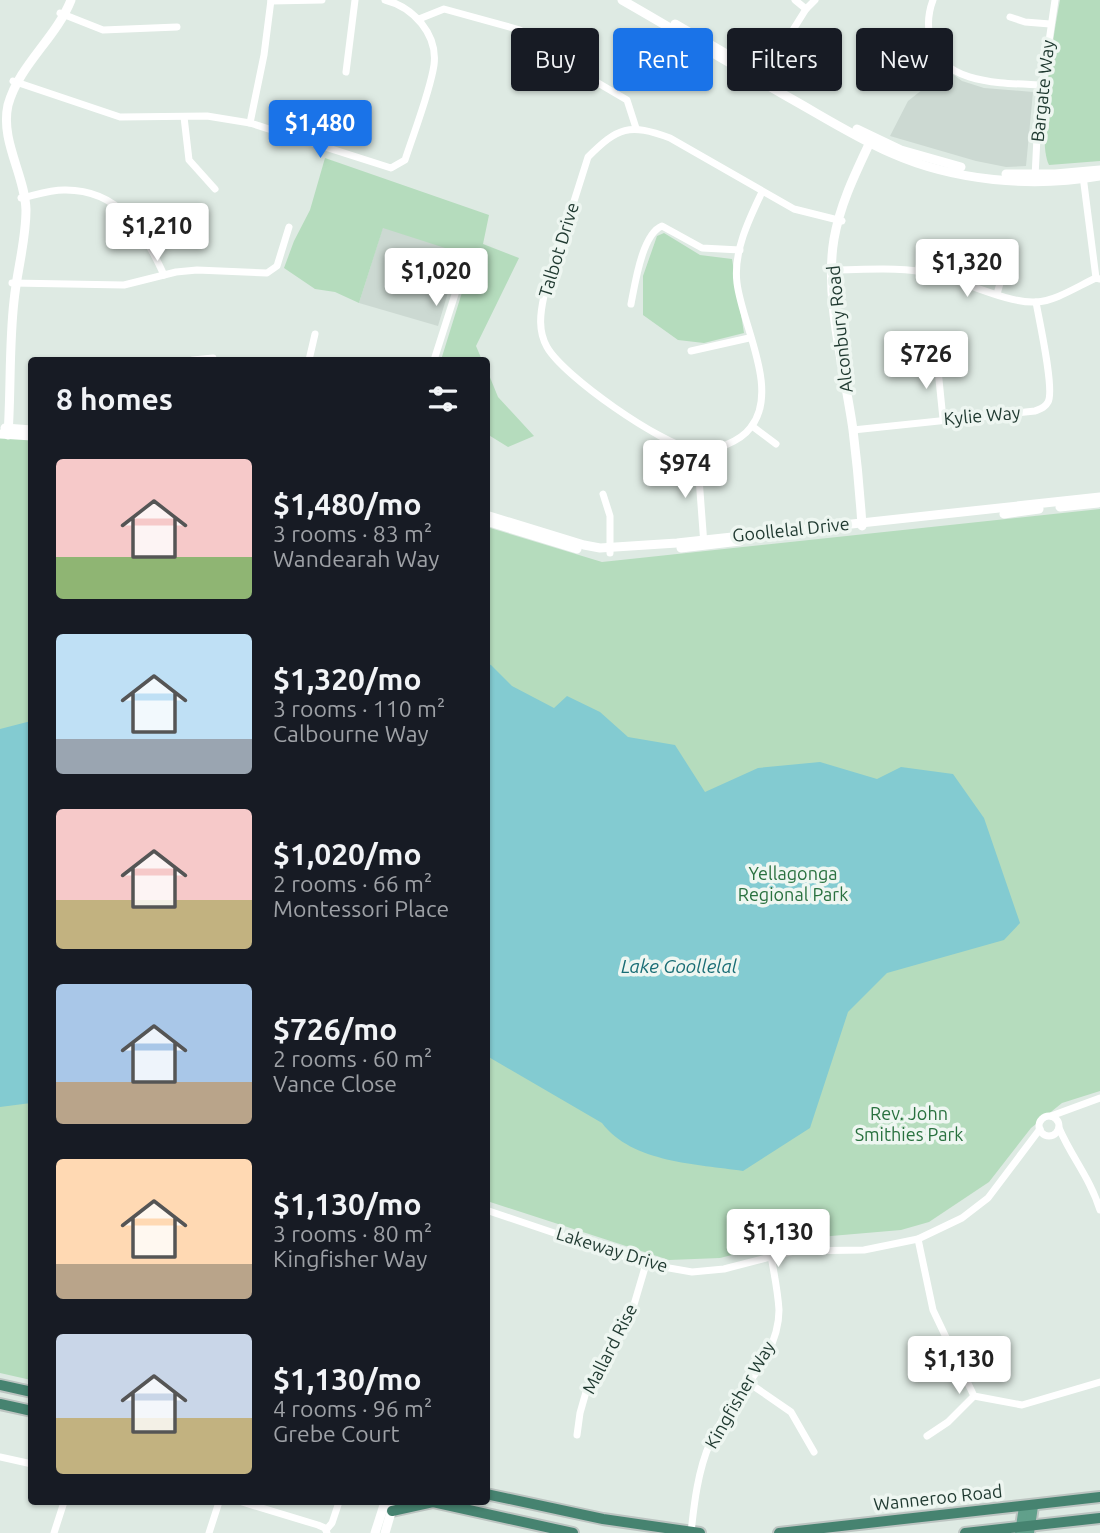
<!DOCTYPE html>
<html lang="en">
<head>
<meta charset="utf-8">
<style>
	body { margin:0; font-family:Ubuntu,sans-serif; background:#20242c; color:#f1f3f6; height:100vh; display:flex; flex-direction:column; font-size:26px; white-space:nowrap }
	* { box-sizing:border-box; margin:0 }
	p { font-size:23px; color:#9ea1a6 }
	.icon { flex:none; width:38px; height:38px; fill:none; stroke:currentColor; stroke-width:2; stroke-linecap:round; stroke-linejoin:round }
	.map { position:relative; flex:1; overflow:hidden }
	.panel { position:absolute; left:28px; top:357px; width:462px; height:1148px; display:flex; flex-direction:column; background:#171b24; border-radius:7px; box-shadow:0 2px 5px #0004 }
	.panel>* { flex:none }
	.top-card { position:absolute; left:511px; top:28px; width:483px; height:63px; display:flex; gap:14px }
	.price { position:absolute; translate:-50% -60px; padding:0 16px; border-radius:7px; background:#fff; color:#222; font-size:23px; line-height:46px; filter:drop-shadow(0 2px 4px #0008) }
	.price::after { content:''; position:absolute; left:50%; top:42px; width:21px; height:16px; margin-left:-10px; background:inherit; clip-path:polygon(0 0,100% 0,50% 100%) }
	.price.active { background:#1a73e8; color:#fff }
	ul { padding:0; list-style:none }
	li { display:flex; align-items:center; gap:21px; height:175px; padding:0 28px }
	li span { display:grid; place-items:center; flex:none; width:196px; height:140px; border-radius:7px; color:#555 }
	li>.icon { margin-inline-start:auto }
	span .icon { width:84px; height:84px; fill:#fffc; stroke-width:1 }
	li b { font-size:30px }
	h2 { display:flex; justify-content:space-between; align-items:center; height:84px; padding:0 28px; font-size:30px }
	.pill { padding:0 24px; border-radius:7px; background:#171b24; box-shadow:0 2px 5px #0004; font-size:24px; line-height:63px }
	.pill.active { background:#1a73e8; color:#fff }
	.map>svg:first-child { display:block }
	.built { fill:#ccd9d2 }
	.green { fill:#b5dcbd }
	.water { fill:#83cbd1 }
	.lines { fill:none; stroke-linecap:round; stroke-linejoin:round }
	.primary-casing { stroke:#bcc4c1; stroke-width:14 }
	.trunk-casing { stroke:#bcc4c1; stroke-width:14 }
	.minor { stroke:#fff; stroke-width:7 }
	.tertiary { stroke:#fff; stroke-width:9 }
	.primary { stroke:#61a08b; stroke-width:10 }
	.trunk { stroke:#468370; stroke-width:10 }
	.labels { text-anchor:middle; stroke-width:7; stroke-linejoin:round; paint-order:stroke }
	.street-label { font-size:18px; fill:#1f3930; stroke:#eef6f1 }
	.park-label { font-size:18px; fill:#29713f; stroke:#eef6f1 }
	.water-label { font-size:19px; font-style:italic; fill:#196d75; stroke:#eef6f1 }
</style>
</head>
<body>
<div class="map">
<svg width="1100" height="1533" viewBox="0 0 1100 1533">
	<rect width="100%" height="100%" fill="#deeae3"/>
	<!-- built -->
	<g class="built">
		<polygon points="947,70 962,81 984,88 1033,92 1026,166 1006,167 976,161 890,136 908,101"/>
		<polygon points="383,227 460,252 438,326 359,303"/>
	</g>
	<!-- green -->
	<g class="green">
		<path d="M 1060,0 L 1100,0 L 1100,161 L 1049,165 C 1036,141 1054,31 1060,0 Z"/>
		<polygon points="325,158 489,215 483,244 519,258 476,346 482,360 441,360 473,257 383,228 359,303 335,292 315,289 284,268 294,241 310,210"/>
		<polygon points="664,233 700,255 732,259 744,333 704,343 678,340 643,315 643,276 657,236"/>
		<polygon points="487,370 498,397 534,436 508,447 487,434"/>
		<polygon points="0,437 32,439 31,1380 0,1373"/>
		<polygon points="1100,509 1100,1091 1062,1103 1031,1128 989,1182 929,1222 901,1230 796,1239 720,1258 669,1260 487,1201 487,527 602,562"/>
	</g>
	<!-- water -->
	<g class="water">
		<path d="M 487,664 L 491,665 L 512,686 L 554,708 L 567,696 L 600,712 L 628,737 L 675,745 L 705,792 L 758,768 L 820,762 L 877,779 L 901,767 L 953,774 L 984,818 L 1020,923 L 1004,940 L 887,973 L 848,1012 L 810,1128 L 743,1171 C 698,1164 632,1163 602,1123 L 487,1056 Z"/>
		<polygon points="31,721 31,1103 0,1107 0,729"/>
	</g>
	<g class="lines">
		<!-- primary casing -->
		<g class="primary-casing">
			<g id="primary">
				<polyline points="1020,1533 1024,1507"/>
				<polyline points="1029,1533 1033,1506"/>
			</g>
		</g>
		<!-- trunk casing -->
		<g class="trunk-casing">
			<g id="trunk">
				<polyline points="0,1385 32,1392"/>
				<polyline points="0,1404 32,1411"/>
				<polyline points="486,1494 603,1519 700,1533"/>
				<polyline points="433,1502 573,1533"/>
				<polyline points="392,1511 433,1502"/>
				<polyline points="779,1533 1100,1497"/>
				<polyline points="965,1533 1100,1518"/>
			</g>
		</g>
		<!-- minor -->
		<g class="minor">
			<polyline points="795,0 806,9"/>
			<path d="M 933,0 C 928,13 927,24 930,38 C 940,86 1005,83 1043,85"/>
			<polyline points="271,1 322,0"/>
			<polyline points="60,13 103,30 177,27"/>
			<polyline points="1010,17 1025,22 1050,24"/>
			<polyline points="419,19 444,9 520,30"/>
			<polyline points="883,47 929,33"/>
			<polyline points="548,61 564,63 627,100 636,128"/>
			<polyline points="346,72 355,0"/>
			<polyline points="763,78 806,9 815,0"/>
			<path d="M 13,81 L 120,117 L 207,116 L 250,123 L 391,168 L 405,160 C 414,132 430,92 434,65 C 438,34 413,7 385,0"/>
			<polyline points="184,117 189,160 215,189"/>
			<polyline points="250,123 264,55 271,0"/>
			<polyline points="1083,176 1096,278"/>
			<polyline points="1035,177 1038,117 1055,0"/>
			<path d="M 762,192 C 749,219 733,252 737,283 C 742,325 780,390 751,427 C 740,442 712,453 694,450 C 661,444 564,377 547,347 C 538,331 540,314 544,296 L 588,157 C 618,127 629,123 670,138 L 794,209 L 842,221"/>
			<path d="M 21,198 C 35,195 50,190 64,190 C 119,189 144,231 164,275"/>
			<path d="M 831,270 C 864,270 900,266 933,274 C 962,280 1008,304 1036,302 C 1056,301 1078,286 1096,278 L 1100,279"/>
			<polyline points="918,271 923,249"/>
			<polyline points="12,283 124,285 176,272 197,270 267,273 277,266 289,227"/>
			<polyline points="997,294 1006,262"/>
			<path d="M 631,304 C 635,284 642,234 662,226 L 702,248 L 740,250"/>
			<polyline points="691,351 749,338"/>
			<polyline points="193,360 213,358"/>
			<polyline points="309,360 315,334"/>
			<polyline points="434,360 465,263"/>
			<polyline points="937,360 943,419"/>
			<polyline points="752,426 776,444"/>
			<path d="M 853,430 L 1035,411 C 1040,409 1045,408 1048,402 C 1055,390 1039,320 1036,302"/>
			<polyline points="697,451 704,545"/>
			<polyline points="603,494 610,516 610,553"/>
			<polyline points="1051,1116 1100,1098"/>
			<circle cx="1049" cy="1126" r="10"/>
			<path d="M 1059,1128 C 1072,1158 1090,1178 1100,1210"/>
			<polyline points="486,1210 646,1264 692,1272 724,1269 794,1251 864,1250 918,1239 962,1218 988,1198 1040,1129"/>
			<polyline points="918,1239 933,1310 974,1396 1022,1405 1100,1382"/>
			<polyline points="749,1383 791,1412 814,1452"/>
			<polyline points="577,1435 580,1413 586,1392 619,1339 633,1308 646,1264"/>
			<polyline points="927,1436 948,1422 974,1396"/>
			<polyline points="0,1457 32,1464"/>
			<polyline points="242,1502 318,1525 325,1528 327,1533"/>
			<polyline points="326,1530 332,1523 339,1502"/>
			<polyline points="54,1533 64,1502"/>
			<polyline points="209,1533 219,1502"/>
			<path d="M 691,1533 C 694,1504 698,1470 710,1443 C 729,1398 779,1362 779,1310 C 778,1292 774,1273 771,1256"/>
		</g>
		<!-- tertiary -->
		<g class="tertiary">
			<path d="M 622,0 C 678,32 732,65 788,97 C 822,116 855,137 891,153 C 954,181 1032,188 1100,176"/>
			<polyline points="675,24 771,80"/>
			<polyline points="857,129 901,150 961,167"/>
			<polyline points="1006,174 1055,174 1100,170"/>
			<polyline points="5,428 32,430"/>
			<polyline points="0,434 32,436"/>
			<path d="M 8,435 C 11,390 9,345 14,301 C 17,270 26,241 26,210 C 25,175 0,141 8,105 C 19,65 56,38 71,0"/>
			<polyline points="1060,507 1098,503"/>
			<polyline points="1004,514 1039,509"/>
			<polyline points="486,515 584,545 600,548 677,543 1100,497"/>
			<polyline points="486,521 577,549"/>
			<path d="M 862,526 C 860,494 857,462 853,430 C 845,372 824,298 834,239 C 840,204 856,172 871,140"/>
			<polyline points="681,548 740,541"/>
			<polyline points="375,1533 385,1502"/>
			<polyline points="385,1533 394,1502"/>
		</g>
		<!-- primary -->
		<use href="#primary" class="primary"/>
		<!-- trunk -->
		<use href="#trunk" class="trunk"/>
	</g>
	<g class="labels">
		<!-- street labels -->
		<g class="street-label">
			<text transform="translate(1043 91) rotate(-84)" y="6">Bargate Way</text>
			<text transform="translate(559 250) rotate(-73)" y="6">Talbot Drive</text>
			<text transform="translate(840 329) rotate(-96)" y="6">Alconbury Road</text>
			<text transform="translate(982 416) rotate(-5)" y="6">Kylie Way</text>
			<text transform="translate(791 530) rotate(-6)" y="6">Goollelal Drive</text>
			<text transform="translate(612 1250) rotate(17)" y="6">Lakeway Drive</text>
			<text transform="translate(610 1349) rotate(-63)" y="6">Mallard Rise</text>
			<text transform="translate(740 1395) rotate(-60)" y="6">Kingfisher Way</text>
			<text transform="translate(938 1498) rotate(-6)" y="6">Wanneroo Road</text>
		</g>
		<!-- park labels -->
		<g class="park-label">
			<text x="793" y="880">Yellagonga<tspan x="793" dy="21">Regional Park</tspan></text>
			<text x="909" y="1120">Rev. John<tspan x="909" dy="21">Smithies Park</tspan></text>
		</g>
		<!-- water labels -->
		<g class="water-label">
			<text x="679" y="973">Lake Goollelal</text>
		</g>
	</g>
</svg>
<b class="price active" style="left:320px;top:160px">$1,480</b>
<b class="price" style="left:157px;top:263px">$1,210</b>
<b class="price" style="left:967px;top:299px">$1,320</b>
<b class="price" style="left:436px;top:308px">$1,020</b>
<b class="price" style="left:926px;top:391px">$726</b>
<b class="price" style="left:685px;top:500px">$974</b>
<b class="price" style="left:778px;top:1269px">$1,130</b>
<b class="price" style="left:959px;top:1396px">$1,130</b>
<div class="top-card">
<a class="pill">Buy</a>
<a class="pill active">Rent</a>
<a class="pill">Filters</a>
<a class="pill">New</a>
</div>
<section class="panel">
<h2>8 homes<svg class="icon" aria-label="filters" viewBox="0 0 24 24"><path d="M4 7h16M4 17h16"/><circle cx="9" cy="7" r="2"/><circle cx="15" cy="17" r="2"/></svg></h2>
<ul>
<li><span style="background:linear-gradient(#f6c9c9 70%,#8fb573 0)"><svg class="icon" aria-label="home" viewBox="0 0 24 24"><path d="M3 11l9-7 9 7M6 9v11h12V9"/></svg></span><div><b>$1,480/mo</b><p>3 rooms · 83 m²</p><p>Wandearah Way</p></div></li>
<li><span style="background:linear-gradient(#bfe0f5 75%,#9aa5b1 0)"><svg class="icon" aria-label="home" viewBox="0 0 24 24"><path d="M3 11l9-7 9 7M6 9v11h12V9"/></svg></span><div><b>$1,320/mo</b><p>3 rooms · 110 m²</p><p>Calbourne Way</p></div></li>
<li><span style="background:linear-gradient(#f6c9c9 65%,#c2b280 0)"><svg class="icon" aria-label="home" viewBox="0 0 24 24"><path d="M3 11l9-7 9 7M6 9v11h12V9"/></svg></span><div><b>$1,020/mo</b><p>2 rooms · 66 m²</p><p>Montessori Place</p></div></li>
<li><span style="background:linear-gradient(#a9c7e8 70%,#b9a48a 0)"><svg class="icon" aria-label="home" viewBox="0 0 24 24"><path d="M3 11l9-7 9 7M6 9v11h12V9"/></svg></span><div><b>$726/mo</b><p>2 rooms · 60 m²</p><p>Vance Close</p></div></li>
<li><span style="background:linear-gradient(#ffd9b3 75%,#b9a48a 0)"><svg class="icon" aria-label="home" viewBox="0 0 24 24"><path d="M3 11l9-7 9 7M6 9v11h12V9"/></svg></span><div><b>$1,130/mo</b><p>3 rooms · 80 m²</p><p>Kingfisher Way</p></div></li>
<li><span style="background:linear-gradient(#c9d6e8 60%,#c2b280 0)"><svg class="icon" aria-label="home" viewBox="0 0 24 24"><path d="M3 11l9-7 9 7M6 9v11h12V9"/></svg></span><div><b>$1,130/mo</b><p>4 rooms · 96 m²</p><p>Grebe Court</p></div></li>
</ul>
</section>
</div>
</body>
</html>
